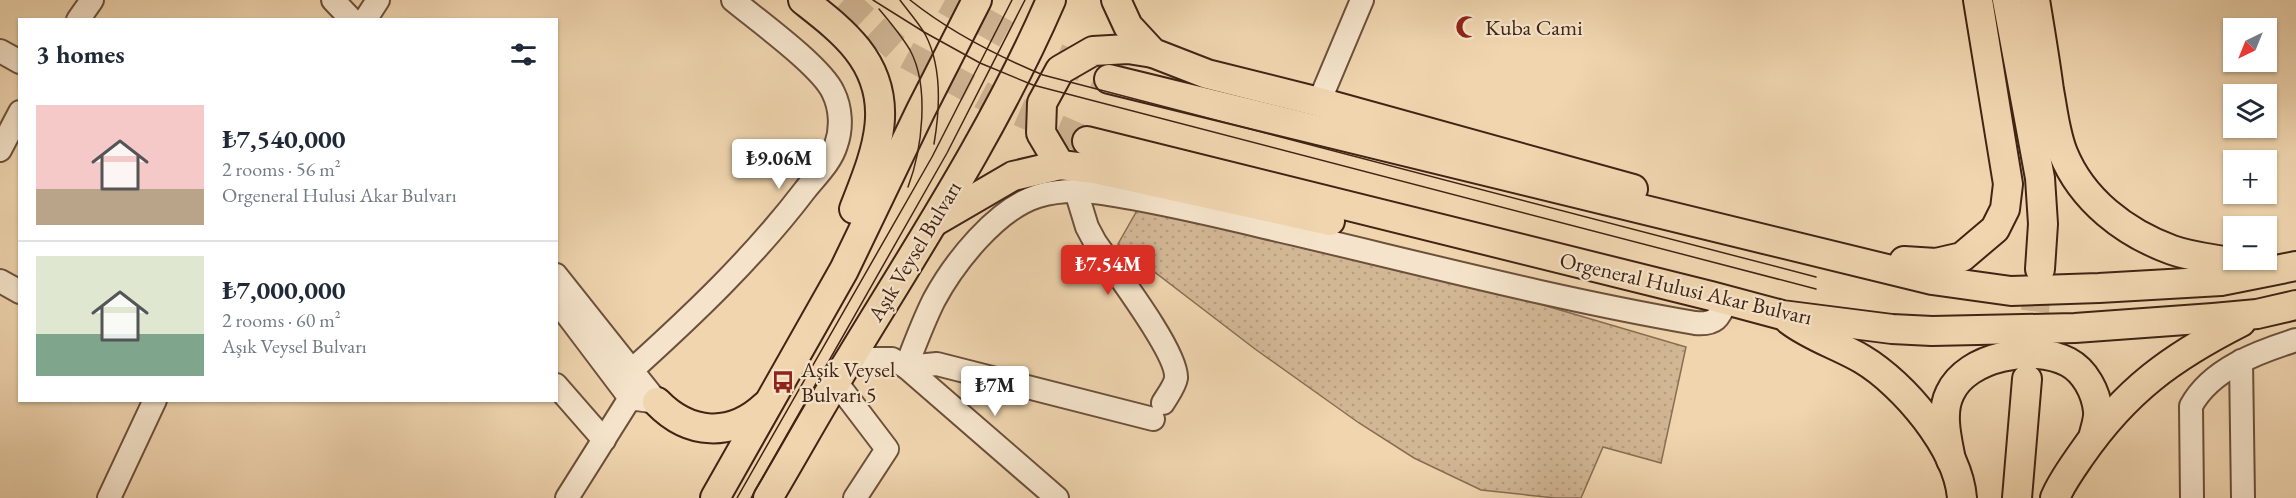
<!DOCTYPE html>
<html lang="en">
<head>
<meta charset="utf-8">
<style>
	body { margin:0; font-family:"EB Garamond",serif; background:#f2f2f3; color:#1f2937; height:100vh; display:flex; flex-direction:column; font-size:22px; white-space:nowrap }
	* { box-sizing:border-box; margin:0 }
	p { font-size:20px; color:#747a83 }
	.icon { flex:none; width:33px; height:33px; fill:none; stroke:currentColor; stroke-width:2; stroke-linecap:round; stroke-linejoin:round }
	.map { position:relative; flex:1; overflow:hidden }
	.sheet { position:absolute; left:18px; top:18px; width:540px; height:384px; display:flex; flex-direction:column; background:#fff; border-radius:0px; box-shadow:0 2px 4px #0004 }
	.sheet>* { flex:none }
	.needle { width:39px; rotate:223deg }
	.fabs { position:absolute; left:2223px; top:18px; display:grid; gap:12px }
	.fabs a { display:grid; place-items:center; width:54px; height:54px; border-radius:0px; background:#fff; box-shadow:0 2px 4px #0004; font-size:30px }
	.price { position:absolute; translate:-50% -51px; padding:0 14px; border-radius:6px; background:#fff; color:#222; font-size:20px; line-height:39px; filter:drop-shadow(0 2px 3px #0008) }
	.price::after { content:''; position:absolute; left:50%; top:36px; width:18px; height:14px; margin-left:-9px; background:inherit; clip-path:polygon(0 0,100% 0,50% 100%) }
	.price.current { background:#d93025; color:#fff }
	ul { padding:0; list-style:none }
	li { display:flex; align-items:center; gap:18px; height:150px; padding:0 18px }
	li+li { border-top:2px solid #e0e1e3 }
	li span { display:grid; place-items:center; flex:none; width:168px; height:120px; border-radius:0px; color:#555 }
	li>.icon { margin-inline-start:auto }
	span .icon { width:72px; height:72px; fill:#fffc; stroke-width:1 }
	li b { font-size:26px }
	h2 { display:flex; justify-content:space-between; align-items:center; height:72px; padding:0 18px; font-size:26px }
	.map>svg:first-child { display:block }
	.grass { fill:url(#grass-dots); stroke:#896e54; stroke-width:1.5 }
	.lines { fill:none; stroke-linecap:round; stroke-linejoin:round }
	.major-tunnel { stroke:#cdb290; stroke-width:28; stroke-dasharray:28 14; stroke-linecap:butt }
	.minor-casing { stroke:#6c503b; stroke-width:26 }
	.major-casing { stroke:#402414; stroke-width:32 }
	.minor { stroke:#f5e4cb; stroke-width:22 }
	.major { stroke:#f0d5af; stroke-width:28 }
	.tram { stroke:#402414; stroke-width:1.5 }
	.labels { text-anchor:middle; stroke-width:4.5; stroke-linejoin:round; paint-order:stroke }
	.poi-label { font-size:22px; fill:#402414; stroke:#f5e4cb; text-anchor:start }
	.street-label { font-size:22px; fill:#402414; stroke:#f5e4cb }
</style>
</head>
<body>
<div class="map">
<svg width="2296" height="498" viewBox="0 0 2296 498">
	<defs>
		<pattern id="grass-dots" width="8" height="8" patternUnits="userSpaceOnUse" patternTransform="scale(1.5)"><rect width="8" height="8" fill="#d2b795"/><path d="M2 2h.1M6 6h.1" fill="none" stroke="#b59d80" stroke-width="1.8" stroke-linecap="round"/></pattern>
	</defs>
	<rect width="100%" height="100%" fill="#f0d5af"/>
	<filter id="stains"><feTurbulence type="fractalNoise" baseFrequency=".00333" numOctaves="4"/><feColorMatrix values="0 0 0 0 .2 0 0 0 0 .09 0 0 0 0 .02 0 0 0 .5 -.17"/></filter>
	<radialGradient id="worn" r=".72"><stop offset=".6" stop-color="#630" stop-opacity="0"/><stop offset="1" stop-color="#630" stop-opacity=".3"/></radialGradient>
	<!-- grass -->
	<polygon class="grass" points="1147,193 1431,272 1686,347 1661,463 1603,447 1581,498 1555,498 1481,490 1414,458 1359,423 1255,349 1118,244"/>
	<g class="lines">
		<!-- major-tunnel -->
		<g class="major-tunnel">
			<polyline points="844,0 899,51 991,100 1087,141"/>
			<polyline points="945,0 1020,42 1109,79"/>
			<polyline points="2030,353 2040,269"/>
		</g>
		<!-- minor casing -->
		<g class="minor-casing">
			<g id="minor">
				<polyline points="333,0 352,20"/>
				<polyline points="78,20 92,0"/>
				<polyline points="365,20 378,0"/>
				<polyline points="0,51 20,62"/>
				<polyline points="1319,102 1362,0"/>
				<polyline points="0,150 20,112"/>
				<path d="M 1076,191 L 1087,227 L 1095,242 C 1112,267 1178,352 1176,378 C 1175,386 1167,396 1163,403"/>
				<polyline points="556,275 657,402"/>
				<polyline points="0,281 20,292"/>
				<polyline points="556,300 630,398"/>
				<polyline points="849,359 892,359 906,367 937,364 1153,419"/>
				<polyline points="2241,361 2243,498"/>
				<path d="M 632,370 C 694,314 754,257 805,190 C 816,176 831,162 836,145 C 842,128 841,108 833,92 C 821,66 757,20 733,0"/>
				<polyline points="836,382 887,449 855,498"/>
				<polyline points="556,385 604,440"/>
				<polyline points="109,498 155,400"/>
				<polyline points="567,498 630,398 657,402"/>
				<path d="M 1057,498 L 906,367 C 915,344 923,322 934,300 C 954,263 996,209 1038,196 C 1071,186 1104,193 1137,199 C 1180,207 1223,217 1265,227 C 1408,260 1550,298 1695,323 C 1715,325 1720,318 1726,300"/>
				<path d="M 2192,498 L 2191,406 C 2211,369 2258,352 2296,340"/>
			</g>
		</g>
		<!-- major casing -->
		<g class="major-casing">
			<g id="major">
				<path d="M 803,0 C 822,15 842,30 857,49 C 899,102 875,155 854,209"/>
				<polyline points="1116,0 1128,26 1153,53 1207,74 1319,102 1633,189"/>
				<polyline points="2007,0 2040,178 2043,224 2040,269"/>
				<path d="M 2035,0 C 2040,30 2045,60 2049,90 C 2053,111 2055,133 2063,153 C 2082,200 2125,233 2172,250 C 2200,260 2230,259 2257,269"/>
				<polyline points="1109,79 1932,280 2011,291 2099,288 2221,281 2296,266"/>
				<polyline points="1087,141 1711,296 1782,315 1892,329 1932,331 2075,328 2213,318 2257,314 2296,305"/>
				<polyline points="1060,165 1041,133 1042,103 1060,70 1093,51 1128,49 1153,53"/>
				<polyline points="934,222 1013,176 1060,165 1095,169 1330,221"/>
				<polyline points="1904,261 1936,263 1962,257 1995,229 2005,209 2008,184 1978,0"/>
				<path d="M 1789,320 C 1811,337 1838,345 1862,359 C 1904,384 1958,448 1962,498"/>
				<path d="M 657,402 C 689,435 731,438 765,406"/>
				<path d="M 1951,460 C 1947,439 1940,413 1950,393 C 1967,356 2033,344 2068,362 C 2085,371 2096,392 2098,411 C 2099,419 2095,429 2093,438"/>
				<polyline points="715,498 844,270 921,110 977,0"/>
				<path d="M 768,498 C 796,451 822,403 851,357 C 922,240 997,125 1051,0"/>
				<polyline points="2017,498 2027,379"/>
				<path d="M 2055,498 C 2061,483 2072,468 2081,455 C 2126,390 2172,357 2241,322"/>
			</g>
		</g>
		<!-- minor -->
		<use href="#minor" class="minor"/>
		<!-- major -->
		<use href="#major" class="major"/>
		<!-- tram -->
		<g class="tram">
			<polyline points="873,0 924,32 980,63 1033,85 1816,289"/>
			<path d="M 900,0 C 908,11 918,22 925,34 C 942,66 940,109 934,144"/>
			<path d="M 910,0 C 950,32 995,55 1043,75 L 1816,277"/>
			<path d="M 879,9 C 890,22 901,35 910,50 C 930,87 922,150 908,187"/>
			<polyline points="737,498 932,157 1012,0"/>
			<polyline points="751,498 947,153 1025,0"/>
		</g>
	</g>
	<!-- icons -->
	<defs>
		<g id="mosque-bare" transform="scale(1.8)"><path d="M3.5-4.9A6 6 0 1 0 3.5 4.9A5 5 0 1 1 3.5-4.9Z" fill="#8f2418" stroke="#f5e4cb" stroke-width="2.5" paint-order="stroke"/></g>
		<g id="bus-bare" transform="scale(1.8)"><path d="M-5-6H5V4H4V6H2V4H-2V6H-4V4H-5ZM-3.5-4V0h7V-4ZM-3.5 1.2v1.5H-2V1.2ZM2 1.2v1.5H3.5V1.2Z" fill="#8f2418" stroke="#f5e4cb" stroke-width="2.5" paint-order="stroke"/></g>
	</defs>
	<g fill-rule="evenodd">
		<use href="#mosque-bare" x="1467" y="27"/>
		<use href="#bus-bare" x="783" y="382"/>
	</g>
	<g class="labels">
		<!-- poi labels -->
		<g class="poi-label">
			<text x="1485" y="35">Kuba Cami</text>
			<text x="801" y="377">Aşık Veysel<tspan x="801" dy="25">Bulvarı 5</tspan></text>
		</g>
		<!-- street labels -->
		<g class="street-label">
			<text transform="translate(914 251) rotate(-59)" y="8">Aşık Veysel Bulvarı</text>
			<text transform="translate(1686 288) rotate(13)" y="8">Orgeneral Hulusi Akar Bulvarı</text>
		</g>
	</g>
	<rect width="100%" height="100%" filter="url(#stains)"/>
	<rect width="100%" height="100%" fill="url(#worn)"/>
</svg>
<div class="fabs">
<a><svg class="needle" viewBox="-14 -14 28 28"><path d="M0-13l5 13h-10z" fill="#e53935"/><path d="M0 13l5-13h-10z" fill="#747a83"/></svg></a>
<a><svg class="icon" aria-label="layers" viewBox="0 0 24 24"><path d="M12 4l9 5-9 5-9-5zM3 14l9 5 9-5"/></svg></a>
<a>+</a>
<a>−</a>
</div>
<b class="price" style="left:779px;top:190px">₺9.06M</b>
<b class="price current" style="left:1108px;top:296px">₺7.54M</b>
<b class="price" style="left:995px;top:417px">₺7M</b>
<section class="sheet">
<h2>3 homes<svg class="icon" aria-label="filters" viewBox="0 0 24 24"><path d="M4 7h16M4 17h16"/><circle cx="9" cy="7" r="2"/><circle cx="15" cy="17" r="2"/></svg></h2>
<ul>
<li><span style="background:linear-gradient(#f6c9c9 70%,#b9a48a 0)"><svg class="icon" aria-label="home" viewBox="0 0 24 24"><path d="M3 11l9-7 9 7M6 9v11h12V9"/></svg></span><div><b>₺7,540,000</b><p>2 rooms · 56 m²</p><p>Orgeneral Hulusi Akar Bulvarı</p></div></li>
<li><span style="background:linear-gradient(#dfe7d0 65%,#7fa58c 0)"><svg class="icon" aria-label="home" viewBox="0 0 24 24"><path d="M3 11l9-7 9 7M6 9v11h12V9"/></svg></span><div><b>₺7,000,000</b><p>2 rooms · 60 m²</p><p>Aşık Veysel Bulvarı</p></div></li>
</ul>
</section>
</div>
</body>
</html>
